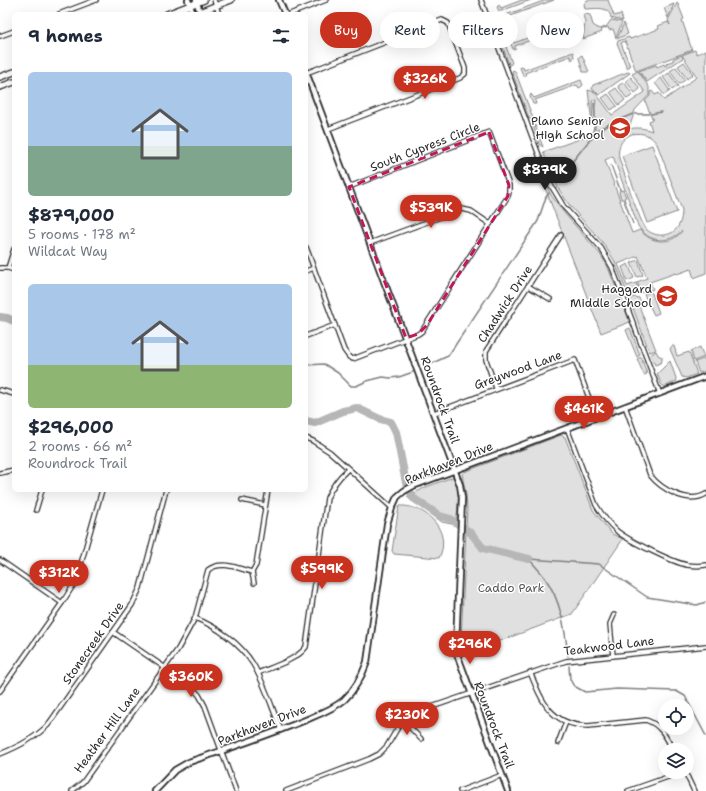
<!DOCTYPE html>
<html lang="en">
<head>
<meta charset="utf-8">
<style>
	body { margin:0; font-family:"Shantell Sans",sans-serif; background:#f2f2f3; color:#1f2937; height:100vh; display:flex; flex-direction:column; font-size:15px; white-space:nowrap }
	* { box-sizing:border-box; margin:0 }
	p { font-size:13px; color:#747a83 }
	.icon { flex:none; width:22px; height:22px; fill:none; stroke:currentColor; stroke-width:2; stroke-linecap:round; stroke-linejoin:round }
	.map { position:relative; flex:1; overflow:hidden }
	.panel { position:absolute; left:12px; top:12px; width:296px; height:480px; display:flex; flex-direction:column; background:#fff; border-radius:6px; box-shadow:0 4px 16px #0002 }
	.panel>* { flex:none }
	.banner { position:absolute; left:320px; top:12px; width:326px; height:36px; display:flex; gap:8px }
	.fabs { position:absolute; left:658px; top:699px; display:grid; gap:8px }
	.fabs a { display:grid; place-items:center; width:36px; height:36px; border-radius:50%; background:#fff; box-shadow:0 4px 16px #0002; font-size:20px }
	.price { position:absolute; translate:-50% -34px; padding:0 9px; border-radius:14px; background:#c8321e; color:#fff; font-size:13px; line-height:26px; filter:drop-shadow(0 1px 2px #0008) }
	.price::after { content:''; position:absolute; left:50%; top:24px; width:12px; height:9px; margin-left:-6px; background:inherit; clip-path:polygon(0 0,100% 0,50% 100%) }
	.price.active { background:#222; color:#fff }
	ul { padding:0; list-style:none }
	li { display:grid; align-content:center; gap:8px; height:212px; padding:0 16px }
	li span { display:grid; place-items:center; height:124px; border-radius:6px; color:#555 }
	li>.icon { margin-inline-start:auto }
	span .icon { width:72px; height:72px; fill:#fffc; stroke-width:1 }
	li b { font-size:17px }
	h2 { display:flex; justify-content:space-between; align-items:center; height:48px; padding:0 16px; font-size:17px }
	.chip { padding:0 14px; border-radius:18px; background:#fff; box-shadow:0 4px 16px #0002; font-size:14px; line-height:36px }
	.chip.active { background:#c8321e; color:#fff }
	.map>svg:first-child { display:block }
	.green { fill:#e0e0e0; stroke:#868686; fill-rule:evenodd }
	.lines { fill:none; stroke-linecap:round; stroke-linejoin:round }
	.stream { stroke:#7e7e7e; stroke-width:1.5 }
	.river { stroke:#b6b6b6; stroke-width:8 }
	.minor-casing { stroke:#2b2b2b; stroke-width:6 }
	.tertiary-casing { stroke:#2b2b2b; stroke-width:8 }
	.secondary-casing { stroke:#2b2b2b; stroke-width:8 }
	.minor { stroke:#fff; stroke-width:3.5 }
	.tertiary { stroke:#fff; stroke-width:4.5 }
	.secondary { stroke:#fff; stroke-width:5.5 }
	.marked { fill:none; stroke:#c2185b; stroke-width:3; stroke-dasharray:8 5; stroke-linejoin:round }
	.labels { text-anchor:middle; stroke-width:3; stroke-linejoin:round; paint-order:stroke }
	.poi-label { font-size:12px; fill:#2b2b2b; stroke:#fff; text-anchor:end }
	.street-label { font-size:12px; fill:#2b2b2b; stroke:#fff }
	.park-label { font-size:12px; fill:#585858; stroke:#fff }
</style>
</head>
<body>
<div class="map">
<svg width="706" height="791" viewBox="0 0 706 791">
	<rect width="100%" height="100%" fill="#fff"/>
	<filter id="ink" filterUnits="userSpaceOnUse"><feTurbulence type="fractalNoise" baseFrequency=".025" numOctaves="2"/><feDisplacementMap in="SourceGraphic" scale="8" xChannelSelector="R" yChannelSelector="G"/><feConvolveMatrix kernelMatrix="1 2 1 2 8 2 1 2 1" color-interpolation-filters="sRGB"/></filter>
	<g filter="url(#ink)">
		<!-- green -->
		<g class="green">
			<polygon points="522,0 531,0 501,11 499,11 497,7 499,5 501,8"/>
			<polygon points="546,0 554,0 505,18 505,22 502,22 501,19 503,16"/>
			<path d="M 587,0 L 608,0 L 614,16 L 621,14 L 623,21 L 611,18 C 609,5 595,9 585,9 L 584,4 Z"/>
			<polygon points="677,3 678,4 684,19 682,20 692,50 636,71 625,41 621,43 630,66 627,68 617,43 618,41 629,37 630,39 659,29 658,26 668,22 670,25 668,20"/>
			<polygon points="674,4 668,18 664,8"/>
			<polygon points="585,14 590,15 593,25 599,29 606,27 611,20 622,22 616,38 613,29 609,30 608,27 601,30 602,32 583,39 585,22 583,15"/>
			<polygon points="494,19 496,19 512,63 510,65 509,64 493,22"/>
			<polygon points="577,19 578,26 576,27 574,24 515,46 515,50 513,49 510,42 511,40 512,39 514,43"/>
			<polygon points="624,23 628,34 617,39"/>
			<path d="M 695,50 L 697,54 L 706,50 L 706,273 L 694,278 L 691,269 L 677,274 L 676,273 L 650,282 L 653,289 L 643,293 L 641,291 L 637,282 L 647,278 L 638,256 L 618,264 L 627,286 L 636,283 L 639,290 L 628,290 L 625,288 L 614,260 L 603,243 L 570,206 L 558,188 L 543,152 L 585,137 L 591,140 L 602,130 L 611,124 L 611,123 L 595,130 L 595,107 L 596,100 L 593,100 L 592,102 L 593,123 L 592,123 L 588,90 L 595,92 L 612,115 L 645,92 L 632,74 L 638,71 L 649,87 L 649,95 L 635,110 L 629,129 C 637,127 644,128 652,131 L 649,121 L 654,119 L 652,118 L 645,101 L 650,96 L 650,92 L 652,91 L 655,95 L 659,93 L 664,100 L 697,77 L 682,55 ZM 632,134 C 643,132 651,135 657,144 L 682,210 C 682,218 680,227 673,232 C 665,237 654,236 647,230 C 639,222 624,172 619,158 C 617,146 622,138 632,134 ZM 613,156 L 638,226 C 649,243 668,244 682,231 C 671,246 650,243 640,230 L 632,233 L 605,160 Z"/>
			<polygon points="573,52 574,57 572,60 570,56 525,73 526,76 523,76 520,67 523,67 524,70"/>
			<polygon points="582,55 589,72 583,72 579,58 579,57"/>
			<polygon points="681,55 683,58 647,82 639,71 656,65 657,67 664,64 665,66 667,65 666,63 673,61 673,59"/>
			<polygon points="684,62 693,74 687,79 678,66"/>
			<polygon points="676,67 685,80 679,84 670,71"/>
			<polygon points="513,70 515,71 533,118 532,119 529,119 512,72"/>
			<polygon points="628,72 630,73 599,95 595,91 592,89 593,85"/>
			<polygon points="669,73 678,86 672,90 663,77"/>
			<polygon points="631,77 640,89 635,93 626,81"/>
			<polygon points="661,78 670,91 664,95 655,83"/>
			<polygon points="581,80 583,85 581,87 579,88 577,85 535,100 536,104 533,104 530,97 531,94 534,98"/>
			<polygon points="624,82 633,95 627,99 618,86"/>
			<polygon points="616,88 625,100 619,105 610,92"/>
			<polygon points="608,94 617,106 611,110 602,98"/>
			<polygon points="533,125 535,125 543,147 539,144"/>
			<polygon points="652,145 677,212 647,223 622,156"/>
			<polygon points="611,165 621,191 623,190 626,197 624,198 633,224 623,199 621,199 619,192 620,191"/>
			<polygon points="544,179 551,195 565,214 600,254 607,265 630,322 601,333 542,180"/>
			<polygon points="638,260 643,275 637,277 631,263"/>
			<polygon points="628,264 634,278 627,281 622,267"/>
			<polygon points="650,292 652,293 659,313 654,315 644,294"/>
			<polygon points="633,297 639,298 642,303 638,303 656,350 650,352 649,351 630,300"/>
			<polygon points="630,328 640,355 637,357 626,330"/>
			<polygon points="672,346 674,346 677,356 689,352 690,354 697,374 686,378 682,377 670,349"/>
			<polygon points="700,347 704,357 694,361 691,351"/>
			<polygon points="656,351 658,355 662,357 662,361 660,363 655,365 650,355"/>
			<polygon points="641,357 647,374 644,375 637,359"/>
			<polygon points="706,358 706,371 699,373 695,362"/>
			<polygon points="670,361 677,381 664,387 662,386 657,374"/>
			<polygon points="561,435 565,437 593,510 612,534 623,539 572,614 487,646 485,642 462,650 461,641 467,508 466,495 462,474 464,472"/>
			<path d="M 453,477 C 462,489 457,510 456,525 L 442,522 L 407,497 L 426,487 Z"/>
			<path d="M 399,506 C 425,504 453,531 439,558 L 394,554 L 392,551 Z"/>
		</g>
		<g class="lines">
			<!-- stream -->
			<g class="stream">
				<polyline points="635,114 649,114"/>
				<polyline points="651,114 661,112"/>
				<polyline points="592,135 611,123 633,114"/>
				<polyline points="556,182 592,137 595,122 594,103"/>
				<polyline points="306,365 324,364 338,373 351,386 356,386 367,381 383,377 390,378 399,377 413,372"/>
				<polyline points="424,367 448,356 538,221 546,197 549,193"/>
				<polyline points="529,559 599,564 647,597 697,605 706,602"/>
				<path d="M 529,559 C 534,565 540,571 545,578 C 561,600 565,629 568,656"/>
				<polyline points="569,666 570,679 572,683 574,686 585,692 617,689 676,691 685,696 706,736"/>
			</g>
			<!-- river -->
			<g class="river">
				<polyline points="0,317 7,318 14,321"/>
				<polyline points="306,421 315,423 343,411 357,408 380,419 391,422 396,432 406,483"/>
				<polyline points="411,493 413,498 440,516 451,519 471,533 483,548 529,559"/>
			</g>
			<!-- minor casing -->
			<g class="minor-casing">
				<g id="minor">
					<polyline points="214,0 219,14"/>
					<polyline points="481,0 549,182 564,207 601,248 612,267 660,394"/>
					<polyline points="59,14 96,0"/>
					<polyline points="290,14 326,0"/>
					<polyline points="0,36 14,31"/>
					<polyline points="306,73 442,20 448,23 465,68 465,74 460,78 328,129"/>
					<polyline points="370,243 462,209 471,211 490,224"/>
					<polyline points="306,247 344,350 349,357 353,359 418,334 422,331 508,196 509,192 509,185 489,132 349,187"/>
					<polyline points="0,268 8,268 14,270"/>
					<polyline points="8,268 14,249"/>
					<polyline points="306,271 314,268"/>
					<polyline points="528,286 550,299"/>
					<polyline points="306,336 335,325"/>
					<polyline points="496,388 486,360 486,351 561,235"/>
					<polyline points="0,390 14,394"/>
					<path d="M 625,406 L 650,475 C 661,489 688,505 706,494"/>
					<polyline points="434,413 575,360 596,417"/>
					<path d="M 567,428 L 596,505 C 602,515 609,524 618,532 C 630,541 672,562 687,565 C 694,566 700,566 706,565"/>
					<polyline points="306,438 313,441 330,452 392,508"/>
					<polyline points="0,473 14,470"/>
					<polyline points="242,500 265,505"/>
					<polyline points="36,510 42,490"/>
					<polyline points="0,560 62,603"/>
					<polyline points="254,583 252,572 256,565 268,490"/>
					<path d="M 195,618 C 217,627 240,643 253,664 C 265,684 272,708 281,730"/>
					<polyline points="113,632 190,685 199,695 205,706 236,791"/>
					<polyline points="613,656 610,624 614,615"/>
					<path d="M 530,672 C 542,702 551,725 588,726 L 646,720 C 661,725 666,737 673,750"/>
					<path d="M 258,673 C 272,667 297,660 306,647 L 327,498 C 332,486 338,478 348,469"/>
					<polyline points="0,691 62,603 76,581 102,490"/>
					<polyline points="404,721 421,739"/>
					<polyline points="558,743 566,722"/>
					<path d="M 0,754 C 18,747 34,739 48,725 L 132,605 L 140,588 L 166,490"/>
					<polyline points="685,772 694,791"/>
					<path d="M 72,791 L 83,782 L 178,649 L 195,618 L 208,570 C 221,560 237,568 252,572"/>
					<polyline points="286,791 369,759 379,754 387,746 400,724 409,716 420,711 566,661 706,646"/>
					<polyline points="460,791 502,775"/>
					<polyline points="628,791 682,772"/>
				</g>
			</g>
			<!-- tertiary casing -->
			<g class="tertiary-casing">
				<g id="tertiary">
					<polyline points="188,0 193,14"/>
					<polyline points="196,0 200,12"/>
					<polyline points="279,0 285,14"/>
					<polyline points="306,72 460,485 462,498 456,645 457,654 508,791"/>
					<path d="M 155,791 L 175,770 L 189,762 C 227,749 266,736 303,721 C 317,715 332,710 344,700 C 355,690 362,676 367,662 L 387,524 L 392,508 L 397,497 L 404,491 L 413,486 L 706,376"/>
				</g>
			</g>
			<!-- secondary casing -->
			<g class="secondary-casing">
				<g id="secondary">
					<polyline points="167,14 204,0"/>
					<polyline points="194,14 231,0"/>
					<polyline points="0,77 14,72"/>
					<polyline points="0,87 14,82"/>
				</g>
			</g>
			<!-- minor -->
			<use href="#minor" class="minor"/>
			<!-- tertiary -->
			<use href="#tertiary" class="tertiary"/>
			<!-- secondary -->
			<use href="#secondary" class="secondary"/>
		</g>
	</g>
	<!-- marked area -->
	<path class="marked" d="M 489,132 L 509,185 L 508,196 L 427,325 L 418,334 L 406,338 L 349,187 Z"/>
	<!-- icons -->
	<defs>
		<g id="school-disc" transform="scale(1.15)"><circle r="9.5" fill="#c8321e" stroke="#fff"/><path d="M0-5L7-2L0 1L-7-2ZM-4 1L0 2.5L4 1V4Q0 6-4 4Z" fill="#fff"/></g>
	</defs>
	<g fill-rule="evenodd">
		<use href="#school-disc" x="620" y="128"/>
		<use href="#school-disc" x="667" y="296"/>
	</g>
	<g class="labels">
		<!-- poi labels -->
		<g class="poi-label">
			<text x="604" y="125">Plano Senior<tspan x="604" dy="14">High School</tspan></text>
			<text x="652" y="293">Haggard<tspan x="652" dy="14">Middle School</tspan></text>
		</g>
		<!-- street labels -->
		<g class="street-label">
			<text transform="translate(425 147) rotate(-21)" y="4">South Cypress Circle</text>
			<text transform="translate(505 304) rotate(-57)" y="4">Chadwick Drive</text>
			<text transform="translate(518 370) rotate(-20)" y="4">Greywood Lane</text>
			<text transform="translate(440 400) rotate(70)" y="4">Roundrock Trail</text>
			<text transform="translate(449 463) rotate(-22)" y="4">Parkhaven Drive</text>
			<text transform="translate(93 643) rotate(-55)" y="4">Stonecreek Drive</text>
			<text transform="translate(609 646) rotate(-7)" y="4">Teakwood Lane</text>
			<text transform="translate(262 725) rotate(-21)" y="4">Parkhaven Drive</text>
			<text transform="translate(494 725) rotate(69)" y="4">Roundrock Trail</text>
			<text transform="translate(107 730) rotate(-54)" y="4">Heather Hill Lane</text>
		</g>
		<!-- park labels -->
		<g class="park-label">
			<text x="511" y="592">Caddo Park</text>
		</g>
	</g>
</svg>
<div class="fabs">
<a><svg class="icon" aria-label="locate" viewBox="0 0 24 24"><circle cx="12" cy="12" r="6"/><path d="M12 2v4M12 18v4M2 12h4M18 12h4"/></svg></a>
<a><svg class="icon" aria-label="layers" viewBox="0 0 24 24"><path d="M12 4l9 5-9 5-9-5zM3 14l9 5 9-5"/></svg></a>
</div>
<b class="price" style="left:425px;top:100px">$326K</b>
<b class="price active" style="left:545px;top:191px">$879K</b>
<b class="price" style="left:431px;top:229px">$539K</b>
<b class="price" style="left:584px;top:430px">$461K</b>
<b class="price" style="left:322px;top:590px">$599K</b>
<b class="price" style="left:59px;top:594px">$312K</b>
<b class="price" style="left:470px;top:665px">$296K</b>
<b class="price" style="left:191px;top:698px">$360K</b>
<b class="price" style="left:407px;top:736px">$230K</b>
<div class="banner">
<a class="chip active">Buy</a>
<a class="chip">Rent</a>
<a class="chip">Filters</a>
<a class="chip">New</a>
</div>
<section class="panel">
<h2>9 homes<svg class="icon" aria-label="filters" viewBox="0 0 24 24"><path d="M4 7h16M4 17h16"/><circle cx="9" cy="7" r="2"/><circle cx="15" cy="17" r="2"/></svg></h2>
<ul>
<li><span style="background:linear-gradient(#a9c7e8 60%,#7fa58c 0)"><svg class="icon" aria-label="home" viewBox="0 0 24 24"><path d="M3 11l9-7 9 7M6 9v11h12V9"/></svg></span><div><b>$879,000</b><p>5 rooms · 178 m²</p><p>Wildcat Way</p></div></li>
<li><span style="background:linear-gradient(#a9c7e8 65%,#8fb573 0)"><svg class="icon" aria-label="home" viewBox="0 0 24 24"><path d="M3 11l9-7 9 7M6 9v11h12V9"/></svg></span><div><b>$296,000</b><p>2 rooms · 66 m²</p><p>Roundrock Trail</p></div></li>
</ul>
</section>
</div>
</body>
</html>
